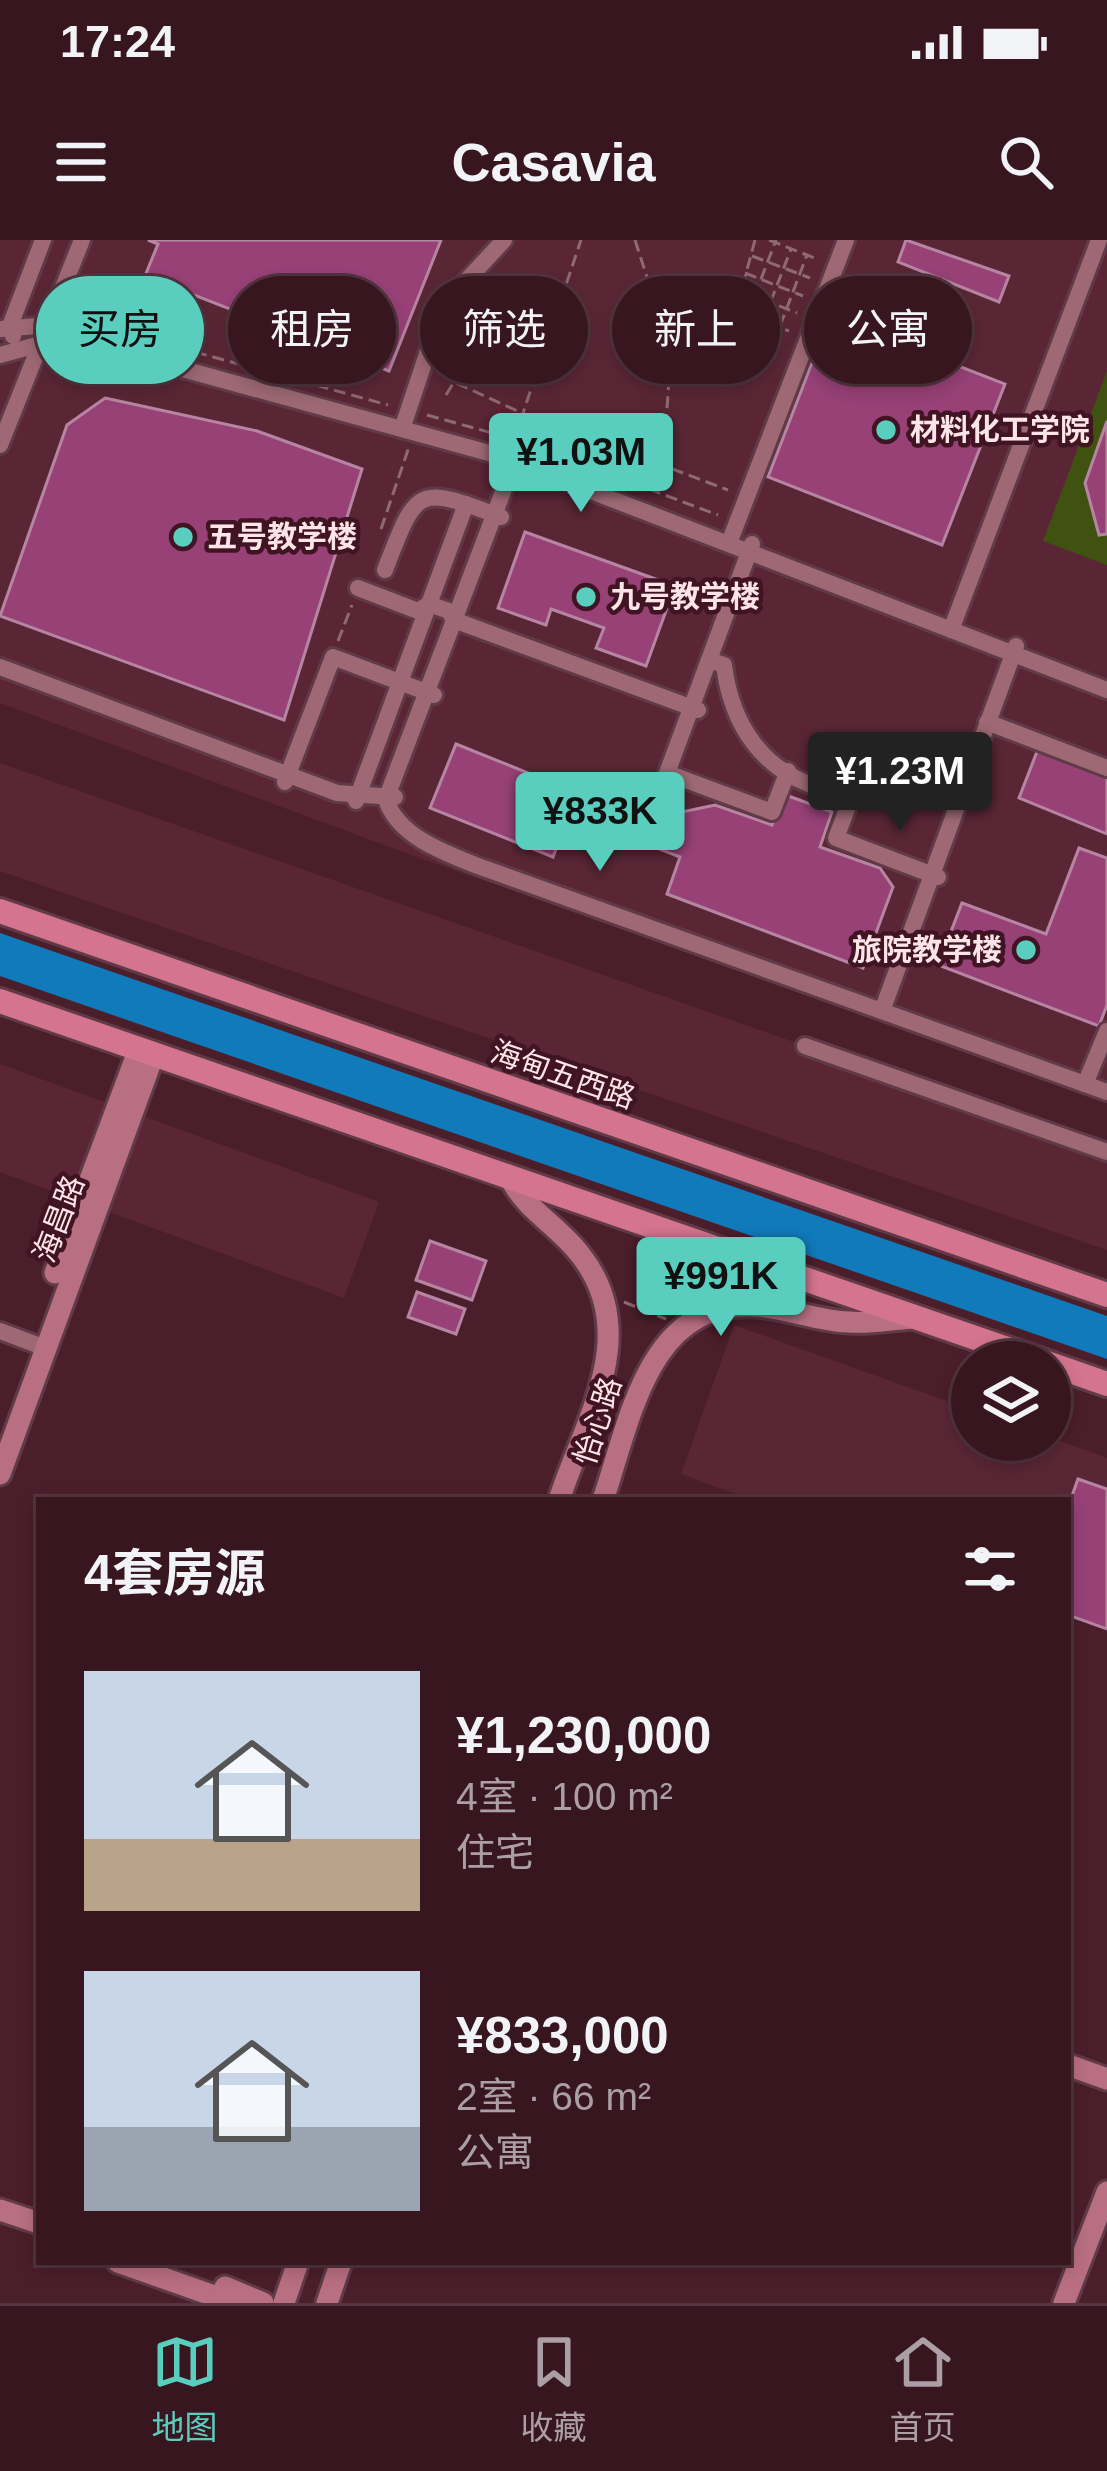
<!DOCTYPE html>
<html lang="zh">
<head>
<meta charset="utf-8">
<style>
	body { margin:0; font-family:Arial,"Noto Sans SC",sans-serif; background:#43232d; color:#f1f3f6; height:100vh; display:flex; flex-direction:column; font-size:45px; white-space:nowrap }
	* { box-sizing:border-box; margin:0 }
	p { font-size:39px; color:#ab9fa5 }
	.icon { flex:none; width:66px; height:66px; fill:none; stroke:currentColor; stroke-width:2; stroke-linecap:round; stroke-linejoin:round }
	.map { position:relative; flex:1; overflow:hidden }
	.drawer { position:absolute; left:36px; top:1257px; width:1035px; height:768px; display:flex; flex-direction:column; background:#381620; border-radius:0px; box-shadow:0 6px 18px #0003,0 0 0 3px #52353e }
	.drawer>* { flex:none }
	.guide { position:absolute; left:36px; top:36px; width:1035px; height:108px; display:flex; gap:24px }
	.tools { position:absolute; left:951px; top:1101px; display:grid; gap:24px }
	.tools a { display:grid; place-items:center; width:120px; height:120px; border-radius:50%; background:#381620; box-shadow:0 6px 18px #0003,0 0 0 3px #52353e; font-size:60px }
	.price { position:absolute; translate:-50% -102px; padding:0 27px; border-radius:12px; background:#59cebf; color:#111; font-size:39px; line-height:78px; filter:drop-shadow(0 3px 6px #0008) }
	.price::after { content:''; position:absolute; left:50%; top:72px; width:36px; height:27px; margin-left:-18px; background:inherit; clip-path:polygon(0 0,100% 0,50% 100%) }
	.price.selected { background:#222; color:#fff }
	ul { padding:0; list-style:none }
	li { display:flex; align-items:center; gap:36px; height:300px; padding:0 48px }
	li span { display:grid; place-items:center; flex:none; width:336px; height:240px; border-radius:0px; color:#555 }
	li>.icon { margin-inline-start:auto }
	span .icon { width:144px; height:144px; fill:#fffc; stroke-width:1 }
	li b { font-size:51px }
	h2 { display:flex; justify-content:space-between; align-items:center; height:144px; padding:0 48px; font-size:51px }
	.pill { padding:0 42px; border-radius:54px; background:#381620; box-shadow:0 6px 18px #0003,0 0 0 3px #52353e; font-size:42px; line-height:108px }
	.pill.selected { background:#59cebf; color:#111 }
	.status { display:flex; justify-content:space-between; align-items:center; height:84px; padding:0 60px; background:#381620; direction:ltr }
	.status svg { height:33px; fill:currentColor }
	header { display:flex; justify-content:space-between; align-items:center; height:156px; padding:0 48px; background:#381620; font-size:54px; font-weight:800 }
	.tabs { display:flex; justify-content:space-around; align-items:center; height:168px; border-top:3px solid #52353e; background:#381620; font-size:33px; color:#ab9fa5 }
	.tabs a { display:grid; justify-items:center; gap:6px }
	.tabs .selected { color:#59cebf }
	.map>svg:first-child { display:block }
	.built { fill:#5a2636 }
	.green { fill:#405210 }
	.water { fill:#117abb }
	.building { fill:#974177; stroke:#b685a1; stroke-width:3 }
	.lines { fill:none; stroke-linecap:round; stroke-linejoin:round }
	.street-casing { stroke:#603b47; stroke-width:22 }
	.secondary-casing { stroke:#603b47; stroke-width:27 }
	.primary-casing { stroke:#603b47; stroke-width:30 }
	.path { stroke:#8f6a74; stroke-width:3; stroke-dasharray:12 6; stroke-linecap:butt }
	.street { stroke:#9e6975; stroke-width:16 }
	.secondary { stroke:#b96f82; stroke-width:21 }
	.primary { stroke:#d4748e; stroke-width:24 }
	.poi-dot { fill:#59cebf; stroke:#401422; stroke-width:4.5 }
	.labels { text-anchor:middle; stroke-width:9; stroke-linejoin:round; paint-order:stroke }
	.poi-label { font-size:30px; font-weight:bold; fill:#fce4e9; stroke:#401422; text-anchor:start }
	.street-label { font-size:30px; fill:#fce4e9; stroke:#401422 }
</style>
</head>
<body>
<div class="status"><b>17:24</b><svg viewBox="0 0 49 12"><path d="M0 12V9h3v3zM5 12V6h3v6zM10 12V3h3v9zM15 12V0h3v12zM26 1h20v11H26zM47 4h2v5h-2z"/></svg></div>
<header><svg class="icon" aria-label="menu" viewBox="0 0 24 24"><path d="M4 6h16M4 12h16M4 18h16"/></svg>Casavia<svg class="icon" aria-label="search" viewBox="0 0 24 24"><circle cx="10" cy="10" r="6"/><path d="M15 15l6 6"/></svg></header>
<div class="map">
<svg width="1107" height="2063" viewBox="0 0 1107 2063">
	<rect width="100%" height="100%" fill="#4b1e2b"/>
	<!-- built -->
	<g class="built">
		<polygon points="0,0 1107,0 1107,859 425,620 0,463"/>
		<polygon points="0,523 1107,912 1107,1010 0,631"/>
		<polygon points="0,824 379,962 344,1058 0,932"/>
		<polygon points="734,1085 972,1170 972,1200 1050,1197 1107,1218 1107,1389 1068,1375 1068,1260 752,1260 681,1234"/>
	</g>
	<!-- green -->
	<polygon class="green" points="1107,131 1107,325 1043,301"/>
	<!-- water -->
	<polygon class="water" points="0,693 1107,1076 1107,1119 0,736"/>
	<!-- building -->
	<g class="building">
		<polygon points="148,0 441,0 389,131 145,36 158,4"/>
		<polygon points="906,0 1009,36 999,62 898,22"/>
		<polygon points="830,76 1005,144 942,305 768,237"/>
		<polygon points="105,158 257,191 362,229 284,480 0,376 67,185"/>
		<polygon points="1107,181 1107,294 1099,295 1085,243"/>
		<polygon points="525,292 675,346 646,426 596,408 604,388 551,369 546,385 498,368"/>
		<polygon points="456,504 578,553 553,617 430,568"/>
		<polygon points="1038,509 1107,537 1107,594 1019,558"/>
		<polygon points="783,554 832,572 820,607 880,628 893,647 863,728 667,654 680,617 659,609 672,574 715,565 772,585"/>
		<polygon points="1079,608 1107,618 1107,765 1099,786 938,725 962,663 1046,694"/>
		<polygon points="430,1001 486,1021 472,1060 416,1040"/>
		<polygon points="417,1052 465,1069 456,1094 408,1077"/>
		<polygon points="1078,1239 1107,1249 1107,1389 1068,1375 1068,1267"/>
	</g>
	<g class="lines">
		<!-- street casing -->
		<g class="street-casing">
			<g id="street">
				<polyline points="0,89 49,85 78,93"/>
				<polyline points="13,96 10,86 43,0"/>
				<polyline points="0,115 66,97 500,216 1107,450"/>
				<polyline points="402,189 443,66 504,0"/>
				<polyline points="0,205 82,0"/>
				<path d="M 517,215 L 386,559 C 397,596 445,613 478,626 L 1107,852"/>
				<polyline points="729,303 846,0"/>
				<polyline points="752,304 667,533 772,572 788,531"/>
				<path d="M 385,330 C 417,247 416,244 501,277"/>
				<polyline points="358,348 418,371 429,364 449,371 454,380 698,470"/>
				<polyline points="951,390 1099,0"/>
				<path d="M 709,420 L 724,425 C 740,554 858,579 961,531 L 974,536"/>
				<polyline points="0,427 337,553 395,557"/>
				<polyline points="987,482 1107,528"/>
				<polyline points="285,542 333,417 434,455"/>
				<polyline points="852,556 836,598 938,637"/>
				<polyline points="356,561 466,264"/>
				<polyline points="882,771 1016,406"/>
				<polyline points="805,806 1107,912"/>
				<polyline points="1085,844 1107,791"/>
				<polyline points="0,1091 43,1107"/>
			</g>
		</g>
		<!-- secondary casing -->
		<g class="secondary-casing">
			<g id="secondary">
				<path d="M 510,938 C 527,971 556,984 579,1013 C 643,1092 586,1178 559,1260"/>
				<polyline points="55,1033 139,809"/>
				<polyline points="0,1234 154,814"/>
				<path d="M 603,1260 C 630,1181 648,1059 756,1066 C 787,1068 818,1081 849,1082 C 870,1084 893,1079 914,1078"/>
				<polyline points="1068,1825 1107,1839"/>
				<polyline points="0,1970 39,1983"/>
				<polyline points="118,2022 234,2063"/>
				<polyline points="225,2047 263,2063"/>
				<polyline points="284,2063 298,2022"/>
				<polyline points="327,2063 341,2022"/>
				<polyline points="1064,2063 1107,1952"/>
			</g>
		</g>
		<!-- primary casing -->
		<g class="primary-casing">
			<g id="primary">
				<polyline points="0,671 1107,1055"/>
				<polyline points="0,761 1045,1122"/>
				<polyline points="1050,1124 1107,1144"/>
			</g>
		</g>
		<!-- path -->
		<g class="path">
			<polyline points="635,0 671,112 665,197 648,247"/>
			<polyline points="755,0 736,71 789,91"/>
			<polyline points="769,0 817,19"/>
			<polyline points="752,16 810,38"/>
			<polyline points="745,33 803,56"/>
			<polyline points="748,73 776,0"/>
			<polyline points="764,79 791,9"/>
			<polyline points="780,86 807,15"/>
			<polyline points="195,112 388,165"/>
			<polyline points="671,123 696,107 739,50 797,73"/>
			<polyline points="312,143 322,116"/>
			<polyline points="446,155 454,142 524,174 592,188 625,211 728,250"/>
			<polyline points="427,175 510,198"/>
			<polyline points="515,197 581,0"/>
			<polyline points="531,205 718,275"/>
			<polyline points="381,289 409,207"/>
			<polyline points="338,401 352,365"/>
			<polyline points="624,1062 666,1079"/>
			<polyline points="646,1070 661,1027"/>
		</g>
		<!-- street -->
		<use href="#street" class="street"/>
		<!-- secondary -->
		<use href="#secondary" class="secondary"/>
		<!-- primary -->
		<use href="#primary" class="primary"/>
	</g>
	<!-- markers -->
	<g class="poi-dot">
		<circle cx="886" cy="190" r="12"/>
		<circle cx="183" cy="297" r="12"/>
		<circle cx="586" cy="357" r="12"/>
		<circle cx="1026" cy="710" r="12"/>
	</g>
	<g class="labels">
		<!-- poi labels -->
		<g class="poi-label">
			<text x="910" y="200">材料化工学院</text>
			<text x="207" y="307">五号教学楼</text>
			<text x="610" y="367">九号教学楼</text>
			<text x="1002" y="720" text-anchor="end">旅院教学楼</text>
		</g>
		<!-- street labels -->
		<g class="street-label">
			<text transform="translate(563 835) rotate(19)" y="10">海甸五西路</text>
			<text transform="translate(59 979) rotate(-69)" y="10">海昌路</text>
			<text transform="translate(598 1181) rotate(-72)" y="10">怡心路</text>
		</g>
	</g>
</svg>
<div class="tools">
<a><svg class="icon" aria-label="layers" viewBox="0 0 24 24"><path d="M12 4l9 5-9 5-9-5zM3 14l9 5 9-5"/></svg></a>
</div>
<b class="price" style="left:581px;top:275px">¥1.03M</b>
<b class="price selected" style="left:900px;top:594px">¥1.23M</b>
<b class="price" style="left:600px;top:634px">¥833K</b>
<b class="price" style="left:721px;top:1099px">¥991K</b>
<div class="guide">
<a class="pill selected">买房</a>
<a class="pill">租房</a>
<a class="pill">筛选</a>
<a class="pill">新上</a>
<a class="pill">公寓</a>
</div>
<section class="drawer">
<h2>4套房源<svg class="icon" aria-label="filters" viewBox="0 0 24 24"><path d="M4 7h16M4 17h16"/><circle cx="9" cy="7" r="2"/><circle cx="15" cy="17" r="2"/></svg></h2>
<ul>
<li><span style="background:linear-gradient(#c9d6e8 70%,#b9a48a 0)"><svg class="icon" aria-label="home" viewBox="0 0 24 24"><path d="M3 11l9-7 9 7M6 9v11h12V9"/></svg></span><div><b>¥1,230,000</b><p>4室 · 100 m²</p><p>住宅</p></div></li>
<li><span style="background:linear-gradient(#c9d6e8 65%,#9aa5b1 0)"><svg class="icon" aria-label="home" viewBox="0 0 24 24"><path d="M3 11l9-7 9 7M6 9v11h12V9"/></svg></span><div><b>¥833,000</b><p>2室 · 66 m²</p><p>公寓</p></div></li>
</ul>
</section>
</div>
<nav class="tabs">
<a class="selected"><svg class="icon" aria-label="map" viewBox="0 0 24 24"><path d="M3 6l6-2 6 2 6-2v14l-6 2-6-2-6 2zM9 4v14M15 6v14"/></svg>地图</a>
<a><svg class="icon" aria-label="saved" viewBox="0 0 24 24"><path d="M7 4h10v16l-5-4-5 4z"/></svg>收藏</a>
<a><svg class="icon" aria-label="home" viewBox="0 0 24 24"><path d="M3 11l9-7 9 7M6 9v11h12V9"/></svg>首页</a>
</nav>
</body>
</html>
